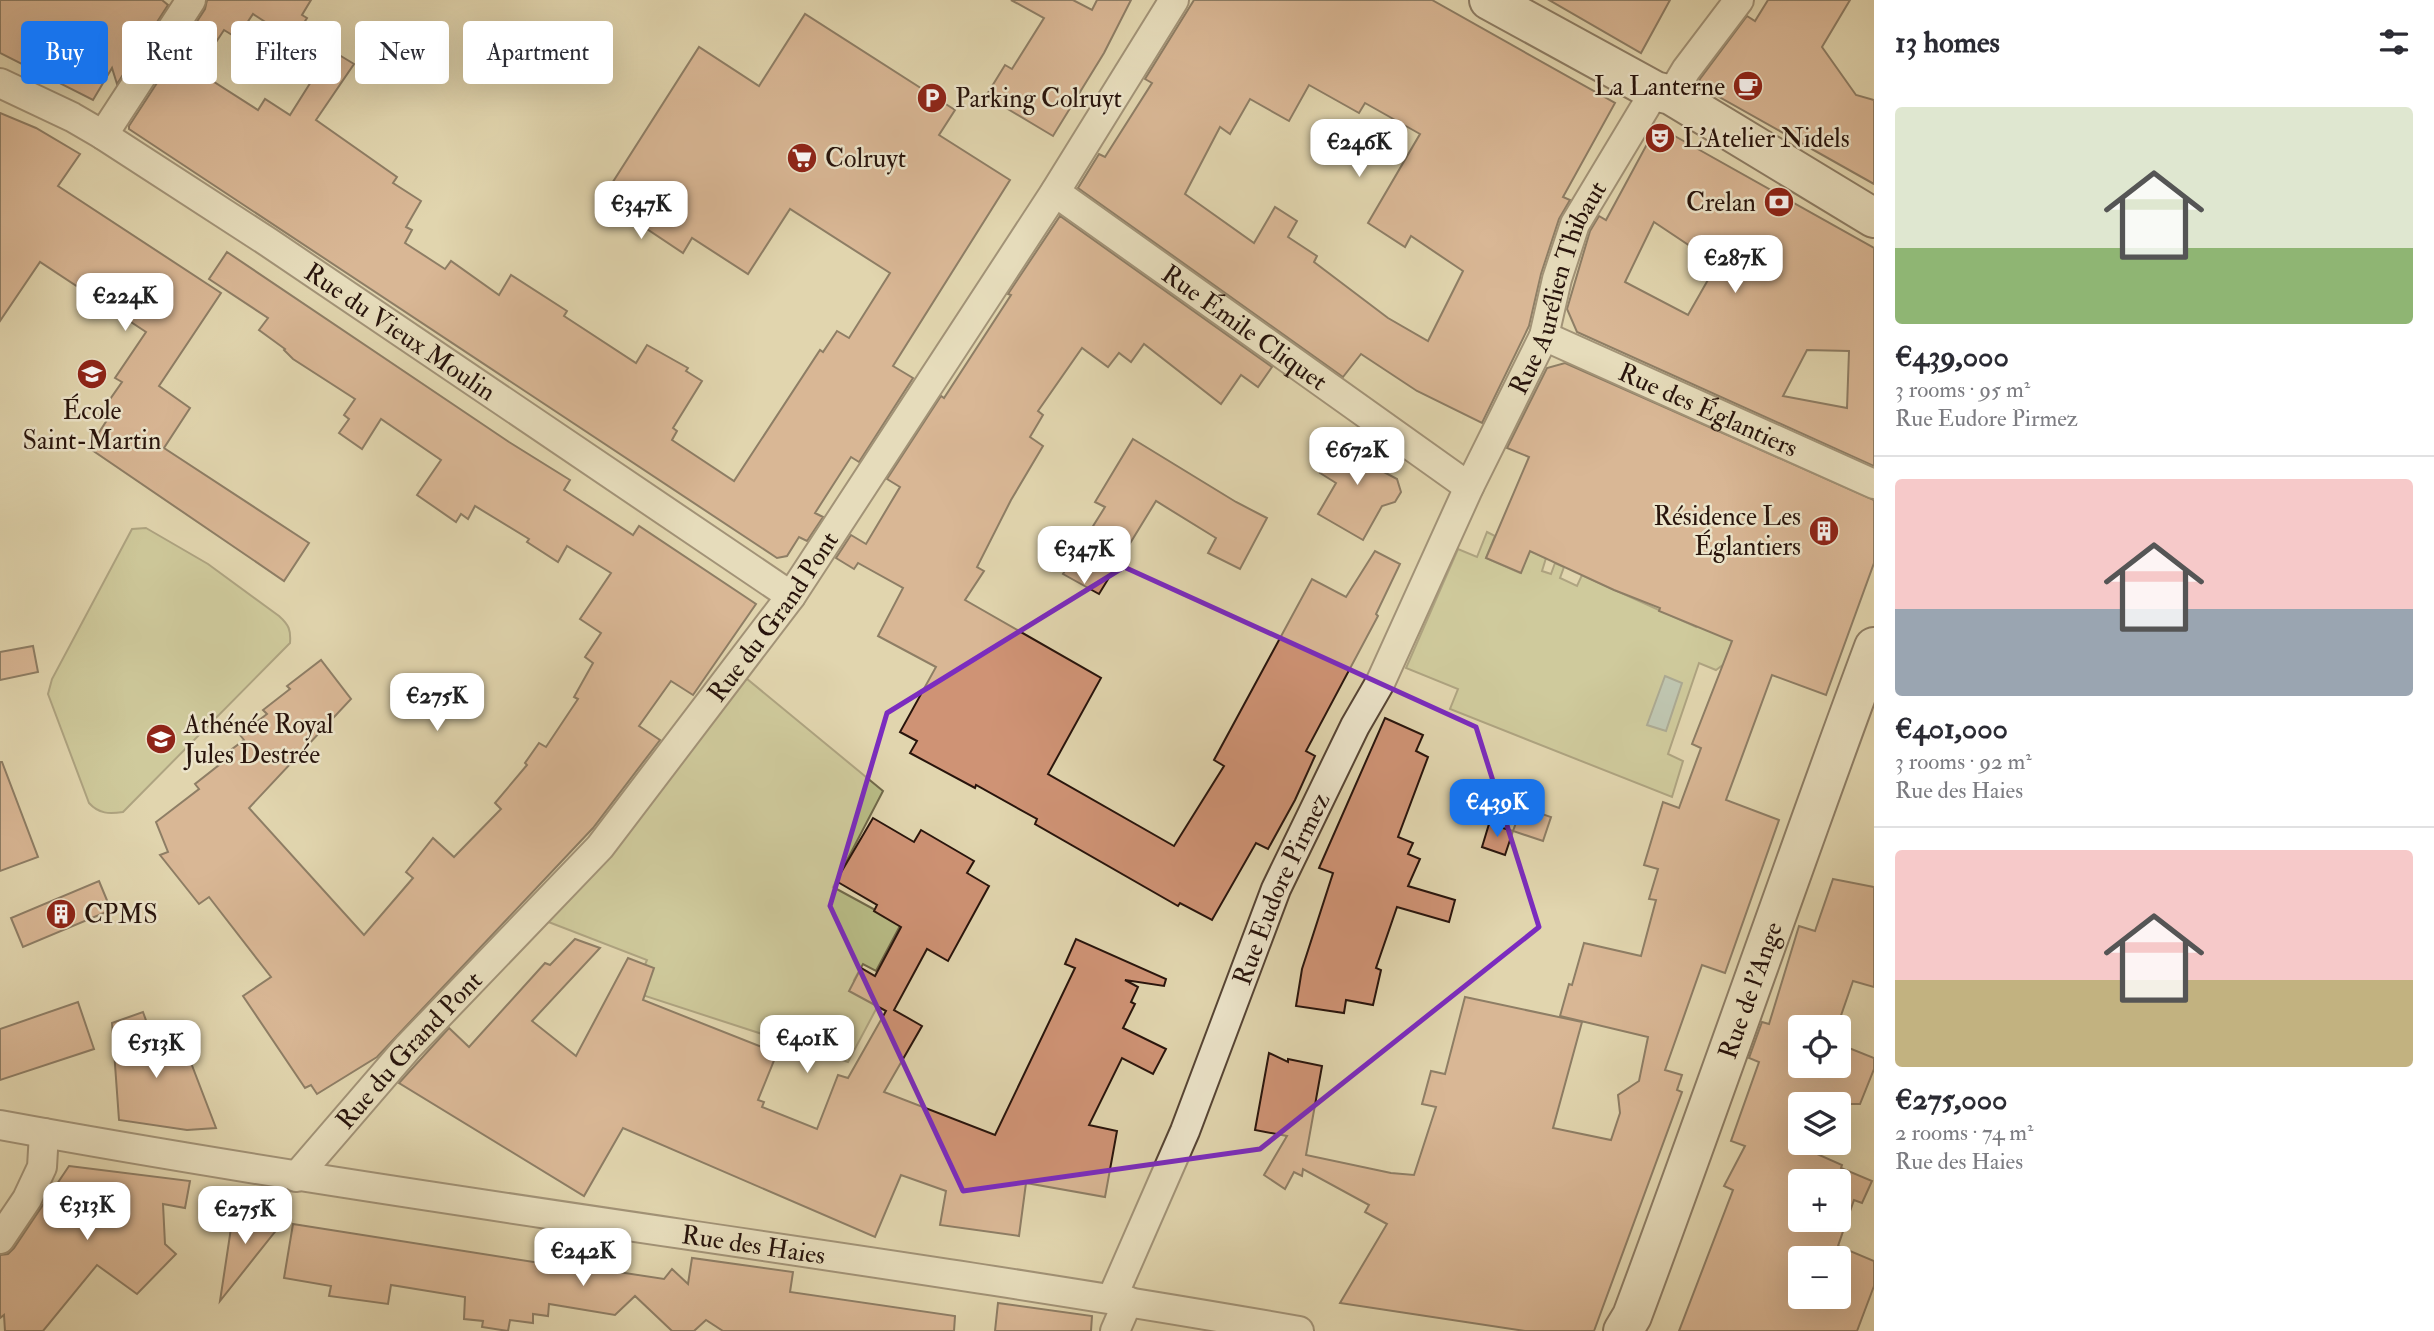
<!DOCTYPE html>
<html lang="en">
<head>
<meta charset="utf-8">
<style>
	body { margin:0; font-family:"IM FELL Double Pica",serif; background:#f7f7f7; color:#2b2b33; height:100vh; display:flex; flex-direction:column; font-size:26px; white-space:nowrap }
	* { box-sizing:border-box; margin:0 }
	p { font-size:23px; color:#7c7c81 }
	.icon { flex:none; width:38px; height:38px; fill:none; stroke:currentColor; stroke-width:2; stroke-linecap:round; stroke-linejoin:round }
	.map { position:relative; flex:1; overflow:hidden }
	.details { display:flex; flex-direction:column; background:#fff; width:560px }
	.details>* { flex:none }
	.guide { position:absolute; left:21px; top:21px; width:665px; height:63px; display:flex; gap:14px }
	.controls { position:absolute; left:1788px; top:1015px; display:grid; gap:14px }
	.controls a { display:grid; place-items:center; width:63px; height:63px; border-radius:7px; background:#fff; box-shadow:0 7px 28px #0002; font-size:35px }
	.price { position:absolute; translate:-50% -60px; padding:0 16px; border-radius:14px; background:#fff; color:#222; font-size:23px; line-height:46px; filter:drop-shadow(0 2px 4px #0008) }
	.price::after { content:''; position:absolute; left:50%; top:42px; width:21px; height:16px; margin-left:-10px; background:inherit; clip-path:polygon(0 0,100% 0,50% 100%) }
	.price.selected { background:#1a73e8; color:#fff }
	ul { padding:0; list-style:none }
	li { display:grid; align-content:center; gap:14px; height:371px; padding:0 21px }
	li+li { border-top:2px solid #e1e1e2 }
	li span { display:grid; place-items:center; height:217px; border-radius:7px; color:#555 }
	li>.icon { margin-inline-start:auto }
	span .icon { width:126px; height:126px; fill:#fffc; stroke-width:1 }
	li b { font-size:30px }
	h2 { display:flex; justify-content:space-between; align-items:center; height:84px; padding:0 21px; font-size:30px }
	.chip { padding:0 24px; border-radius:7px; background:#fff; box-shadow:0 7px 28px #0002; font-size:24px; line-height:63px }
	.chip.selected { background:#1a73e8; color:#fff }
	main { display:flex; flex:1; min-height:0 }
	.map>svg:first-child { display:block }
	.green { fill:#b8bc86; stroke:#706849; stroke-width:2 }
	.water { fill:#98b6b5; stroke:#6b7571; stroke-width:2 }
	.building { fill:#cf9375; stroke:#28140c; stroke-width:2; fill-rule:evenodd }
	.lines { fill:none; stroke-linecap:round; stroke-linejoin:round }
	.street-casing { stroke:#564434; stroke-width:32 }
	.secondary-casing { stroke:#28140c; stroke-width:42 }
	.street { stroke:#ece4ca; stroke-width:28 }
	.secondary { stroke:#ece4ca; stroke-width:38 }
	.marked { fill:none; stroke:#7b2cbf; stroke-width:5; stroke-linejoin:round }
	.labels { text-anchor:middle; stroke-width:5; stroke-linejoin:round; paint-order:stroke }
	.poi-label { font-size:26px; fill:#28140c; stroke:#ece4ca; text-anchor:start }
	.street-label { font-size:26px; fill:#28140c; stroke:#ece4ca }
</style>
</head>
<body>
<main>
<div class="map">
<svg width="1874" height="1331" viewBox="0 0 1874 1331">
	<rect width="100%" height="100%" fill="#e1d5ae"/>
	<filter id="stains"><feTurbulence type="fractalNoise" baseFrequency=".00286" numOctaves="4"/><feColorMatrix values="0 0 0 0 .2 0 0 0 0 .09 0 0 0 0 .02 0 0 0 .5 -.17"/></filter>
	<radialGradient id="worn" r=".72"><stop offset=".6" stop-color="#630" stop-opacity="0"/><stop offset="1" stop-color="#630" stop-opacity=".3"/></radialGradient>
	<!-- green -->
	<g class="green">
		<path d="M 146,528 L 208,564 L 279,616 C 289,625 291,630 290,643 L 123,812 C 109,814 99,814 89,803 L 48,694 L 52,679 L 132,529 Z"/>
		<polygon points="1487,532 1495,536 1486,558 1520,573 1530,551 1546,558 1542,571 1551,574 1555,563 1564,567 1560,578 1577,586 1582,575 1696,627 1699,619 1735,633 1724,664 1716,670 1699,663 1668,754 1683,761 1672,797 1450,709 1458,689 1406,668 1458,549 1477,557"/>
		<polygon points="735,669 883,791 833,887 901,924 876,971 863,964 854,980 883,996 848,1062 633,992 647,960 533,916"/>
	</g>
	<!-- water -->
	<polygon class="water" points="1665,676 1682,683 1666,731 1647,725"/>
	<!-- building -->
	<g class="building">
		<polygon points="0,0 162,0 168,5 117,84 112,68 93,100 0,53"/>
		<polygon points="207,0 311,0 302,15 307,18 293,40 253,14 237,38 224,30 197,71 258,110 265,99 290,115 331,50 354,64 316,120 397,177 393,183 421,201 406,227 412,230 405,243 445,269 451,261 499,295 511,275 567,311 564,316 636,363 647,345 688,368 686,371 702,381 673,428 677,431 672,440 734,481 820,350 823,352 837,331 849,338 890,273 790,209 748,274 692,238 683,253 602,199 699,47 759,86 805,14 955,110 939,135 1010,180 893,366 913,378 859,462 851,457 815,513 823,517 807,541 799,537 787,556 777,558 129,129 129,126 205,9"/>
		<polygon points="1011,0 1073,0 1092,10 1097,0 1131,0 1104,53 1053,136 986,96 1005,65 1012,69 1044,18"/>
		<path d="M 1194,0 L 1432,0 L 1615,103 L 1563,197 L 1570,200 L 1559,219 L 1541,274 L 1529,326 L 1482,423 L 1417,391 L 1361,354 L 1343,377 L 1078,188 L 1099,154 L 1105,157 L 1152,83 L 1145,79 ZM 1309,85 L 1359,113 L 1365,103 L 1420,134 L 1368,223 L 1405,247 L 1411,236 L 1463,271 L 1428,341 L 1388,318 L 1314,262 L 1317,256 L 1288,237 L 1297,221 L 1275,207 L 1254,243 L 1185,194 L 1220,127 L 1230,134 L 1250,99 L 1289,121 Z"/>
		<polygon points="1549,0 1670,0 1641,53"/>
		<polygon points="1768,0 1850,0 1822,47 1856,95 1874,100 1874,184 1698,85 1700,79 1747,16 1755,21"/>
		<polygon points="0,113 36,128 80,154 58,186 221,293 159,386 190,408 164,448 309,543 284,581 89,448 107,420 99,415 122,382 115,378 146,332 40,262 0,321"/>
		<path d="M 1664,130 L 1874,248 L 1874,466 L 1577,332 L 1567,309 L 1590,231 L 1599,216 L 1606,220 L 1653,133 ZM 1654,222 L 1717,264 L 1688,315 L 1625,282 ZM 1807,350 L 1849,351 L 1847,408 L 1783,396 Z"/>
		<polygon points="1060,216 1272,367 1258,387 1241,375 1221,404 1144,344 1131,362 1119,353 1108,367 1082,348 1038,411 1043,415 1030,437 1043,446 1011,500 977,567 984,571 965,600 1101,678 1048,774 1174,846 1224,766 1214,760 1312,579 1346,597 1375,551 1400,564 1376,614 1378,616 1306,751 1315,756 1295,800 1268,849 1256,843 1212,920 1180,903 1178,906 1035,824 1037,819 976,785 975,788 910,753 917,741 900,732 936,667 878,636 903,588 858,563 854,569 836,558 851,535 866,544 900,487 887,479 941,396 944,398 1011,295 1008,294"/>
		<polygon points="227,252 509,442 570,480 564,490 633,535 639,526 756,604 693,695 671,681 639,726 660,740 593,828 377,1057 317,1094 311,1085 305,1088 243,996 271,977 209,897 199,904 160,855 168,852 156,822 199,789 195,784 219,765 216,761 244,740 240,735 267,714 263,710 290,689 287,686 321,660 351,699 249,808 364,935 413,878 406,872 433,838 454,857 501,809 495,803 527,765 525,763 539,743 546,747 578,699 574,697 593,663 585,657 601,633 580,619 611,573 567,546 558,562 527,542 529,539 475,506 468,519 461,514 456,522 417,495 441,460 381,419 362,449 339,433 349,419 344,415 355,399 293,359 284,350 285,349 259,330 268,318 209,279"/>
		<polygon points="1565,363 1874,500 1874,563 1826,695 1772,675 1726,800 1779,820 1725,973 1702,965 1665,1070 1682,1075 1677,1090 1682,1092 1594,1331 1525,1331 1340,1303 1387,1224 1365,1212 1369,1205 1303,1169 1302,1176 1294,1172 1285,1189 1264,1175 1287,1136 1255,1130 1269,1053 1288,1062 1288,1059 1322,1066 1306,1155 1391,1173 1414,1175 1436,1107 1422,1104 1431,1071 1445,1074 1465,997 1582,1022 1553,1128 1611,1140 1620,1113 1618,1095 1639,1081 1648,1037 1560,1016 1569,984 1572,985 1584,943 1641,956 1656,900 1649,899 1658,869 1644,865 1663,802 1679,808 1701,748 1692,744 1732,641 1659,611 1660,608 1614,590 1530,551 1521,573 1486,558 1529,457 1507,448 1547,368"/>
		<polygon points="1359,431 1380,444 1369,464 1397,479 1401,492 1395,502 1382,506 1363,540 1318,514 1336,483 1320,473 1332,452 1351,443"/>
		<polygon points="1133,439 1236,502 1267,518 1240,569 1208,553 1216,538 1156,501 1099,594 1063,574 1105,507 1095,502"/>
		<polygon points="33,646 38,672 0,680 0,652"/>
		<polygon points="1385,718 1423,735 1416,751 1428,757 1398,837 1413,843 1408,854 1420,859 1408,886 1455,900 1449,922 1397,907 1376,968 1381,970 1373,1005 1346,1000 1344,1013 1296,1006 1302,969 1333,873 1319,868"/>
		<polygon points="0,762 2,762 38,857 0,871"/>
		<polygon points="1522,807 1551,817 1543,841 1513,831"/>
		<polygon points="873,818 914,842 921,830 974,861 967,873 989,886 948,961 927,949 894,1010 922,1026 884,1092 995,1135 1075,968 1065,964 1076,939 1166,979 1164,986 1125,980 1138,987 1131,1002 1135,1004 1123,1028 1166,1049 1153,1074 1122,1058 1089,1125 1117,1131 1105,1197 1026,1183 1019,1236 940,1225 946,1191 901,1175 875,1237 623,1128 584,1196 399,1083 449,1028 469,1047 545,963 550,965 575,939 600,948 532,1021 576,1056 628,958 654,968 643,1000 777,1053 758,1100 764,1102 762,1107 817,1129 838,1075 848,1078 886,1011 849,991 861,968 875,976 901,927 874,911 877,905 836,881"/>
		<polygon points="1489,824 1513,831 1505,855 1482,847"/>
		<path d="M 1833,879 L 1874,887 L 1874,987 L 1853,981 L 1837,1027 L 1801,1027 L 1801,1066 L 1839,1066 L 1839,1044 L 1874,1058 L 1874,1069 L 1860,1104 L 1801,1104 L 1801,1143 L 1822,1143 L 1817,1154 L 1842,1165 L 1841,1168 L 1872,1181 L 1862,1203 L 1854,1200 L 1838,1246 L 1874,1261 L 1874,1286 L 1857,1331 L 1679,1331 L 1733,1190 L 1724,1186 L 1745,1146 L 1731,1141 L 1759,1062 L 1749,1058 L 1762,1022 L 1769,1024 L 1799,926 L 1815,931 ZM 1801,1181 L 1839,1181 L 1839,1220 L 1801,1220 ZM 1801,1258 L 1839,1258 L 1839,1297 L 1801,1297 Z"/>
		<polygon points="99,881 111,910 23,947 11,918"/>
		<polygon points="78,1002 94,1049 0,1080 0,1029"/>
		<polygon points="143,1012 157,1051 183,1042 216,1128 187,1130 119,1120 112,1023"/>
		<polygon points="69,1166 190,1181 185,1208 163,1204 165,1244 176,1254 137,1294 97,1265 43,1331 5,1331 4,1315 0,1318 0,1255 8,1254 14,1248"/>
		<polygon points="233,1215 282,1223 220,1301"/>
		<polygon points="293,1224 578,1269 579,1266 664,1279 672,1269 688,1284 692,1258 793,1272 790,1292 955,1316 954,1331 723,1331 706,1320 694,1331 672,1331 635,1296 615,1315 549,1304 548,1316 533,1314 533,1323 510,1320 508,1331 482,1327 483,1321 464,1319 465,1297 391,1285 388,1304 329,1296 331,1286 284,1278"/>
		<polygon points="998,1303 1092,1316 1091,1331 995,1331"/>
	</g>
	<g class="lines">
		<!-- street casing -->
		<g class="street-casing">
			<g id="street">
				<path id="s1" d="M 0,83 L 72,117 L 103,135 L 268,242 L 791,596"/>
				<polyline points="1671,95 1686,70 1739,0"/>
				<polyline points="103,135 191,0"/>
				<path id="s2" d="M 1055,192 L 1469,487"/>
				<path id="s3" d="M 1544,336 L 1874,484"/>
				<path id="s4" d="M 0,1125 C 431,1204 867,1255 1299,1331"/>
				<path id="s5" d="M 296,1177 L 408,1047 L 600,847 L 791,596 L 1055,192 L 1174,0"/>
				<polyline points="0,1239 27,1199 42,1167 44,1133"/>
				<path id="s6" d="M 1112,1298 L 1185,1131 L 1276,889 L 1355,726 L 1381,681 L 1469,487 L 1544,336 L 1557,279 L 1575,224 L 1655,91"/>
				<polyline points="1115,1331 1128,1301"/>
			</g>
		</g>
		<!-- secondary casing -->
		<g class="secondary-casing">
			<g id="secondary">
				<polyline points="1489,0 1655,91 1671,95 1874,218"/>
				<path id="s7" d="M 1623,1331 L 1632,1316 C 1715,1094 1791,870 1874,647"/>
			</g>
		</g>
		<!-- street -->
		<use href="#street" class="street"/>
		<!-- secondary -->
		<use href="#secondary" class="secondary"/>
	</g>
	<!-- marked area -->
	<path d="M0 0H1874V1331H0ZM 1124,567 L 1476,727 L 1539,927 L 1260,1149 L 963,1191 L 830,906 L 887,713 Z" fill="#e1d5ae" fill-opacity=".55" fill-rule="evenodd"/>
	<path class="marked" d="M 1124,567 L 1476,727 L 1539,927 L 1260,1149 L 963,1191 L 830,906 L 887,713 Z"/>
	<!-- icons -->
	<defs>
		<g id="cafe-disc" transform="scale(1.575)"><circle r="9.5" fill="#8f2418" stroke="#ece4ca"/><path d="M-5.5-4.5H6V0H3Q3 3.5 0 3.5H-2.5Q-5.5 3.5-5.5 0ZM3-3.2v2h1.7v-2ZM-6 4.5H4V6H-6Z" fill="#fff"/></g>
		<g id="parking-disc" transform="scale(1.575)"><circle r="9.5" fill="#8f2418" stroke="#ece4ca"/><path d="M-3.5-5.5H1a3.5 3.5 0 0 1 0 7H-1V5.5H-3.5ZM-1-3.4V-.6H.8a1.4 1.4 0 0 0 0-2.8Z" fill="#fff"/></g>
		<g id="theatre-disc" transform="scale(1.575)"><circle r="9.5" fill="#8f2418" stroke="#ece4ca"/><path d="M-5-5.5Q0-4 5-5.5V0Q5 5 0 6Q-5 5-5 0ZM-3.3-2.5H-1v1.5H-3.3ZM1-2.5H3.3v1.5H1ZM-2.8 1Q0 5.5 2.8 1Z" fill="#fff"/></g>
		<g id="supermarket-disc" transform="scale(1.575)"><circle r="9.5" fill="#8f2418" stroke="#ece4ca"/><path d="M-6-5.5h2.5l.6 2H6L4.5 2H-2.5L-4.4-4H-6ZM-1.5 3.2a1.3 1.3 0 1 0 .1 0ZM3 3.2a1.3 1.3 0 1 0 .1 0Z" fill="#fff"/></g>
		<g id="bank-disc" transform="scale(1.575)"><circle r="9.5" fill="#8f2418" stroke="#ece4ca"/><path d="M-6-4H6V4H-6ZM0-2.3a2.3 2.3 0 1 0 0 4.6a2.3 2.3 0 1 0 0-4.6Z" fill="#fff"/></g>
		<g id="school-disc" transform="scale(1.575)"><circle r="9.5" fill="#8f2418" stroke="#ece4ca"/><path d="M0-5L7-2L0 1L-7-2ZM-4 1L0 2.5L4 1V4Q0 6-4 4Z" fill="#fff"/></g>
		<g id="building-disc" transform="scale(1.575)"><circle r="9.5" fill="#8f2418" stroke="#ece4ca"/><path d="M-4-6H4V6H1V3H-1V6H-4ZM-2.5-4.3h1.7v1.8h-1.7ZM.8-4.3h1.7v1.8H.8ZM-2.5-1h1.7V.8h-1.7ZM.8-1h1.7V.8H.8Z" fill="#fff"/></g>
	</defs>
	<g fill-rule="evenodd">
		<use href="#cafe-disc" x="1748" y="86"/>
		<use href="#parking-disc" x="932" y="98"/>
		<use href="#theatre-disc" x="1660" y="138"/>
		<use href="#supermarket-disc" x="802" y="158"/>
		<use href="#bank-disc" x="1779" y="202"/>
		<use href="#school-disc" x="92" y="374"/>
		<use href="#building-disc" x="1824" y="531"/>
		<use href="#school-disc" x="161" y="739"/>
		<use href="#building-disc" x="61" y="914"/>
	</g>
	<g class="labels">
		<!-- poi labels -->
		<g class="poi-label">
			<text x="1725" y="95" text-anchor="end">La Lanterne</text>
			<text x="955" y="107">Parking Colruyt</text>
			<text x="1683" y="147">L'Atelier Nidels</text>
			<text x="825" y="167">Colruyt</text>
			<text x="1756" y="211" text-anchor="end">Crelan</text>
			<text x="92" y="419" text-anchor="middle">École<tspan x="92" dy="30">Saint-Martin</tspan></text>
			<text x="1801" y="525" text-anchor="end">Résidence Les<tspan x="1801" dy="30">Églantiers</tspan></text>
			<text x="184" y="733">Athénée Royal<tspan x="184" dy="30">Jules Destrée</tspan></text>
			<text x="84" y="923">CPMS</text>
		</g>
		<!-- street labels -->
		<g class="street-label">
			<text dy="9" stroke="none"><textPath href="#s6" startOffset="1106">Rue Aurélien Thibaut</textPath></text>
			<text dy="9" stroke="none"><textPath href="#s2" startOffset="233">Rue Émile Cliquet</textPath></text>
			<text dy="9" stroke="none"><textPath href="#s1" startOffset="472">Rue du Vieux Moulin</textPath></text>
			<text dy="9" stroke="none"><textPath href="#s3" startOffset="180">Rue des Églantiers</textPath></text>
			<text dy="9" stroke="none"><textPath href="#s5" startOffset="737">Rue du Grand Pont</textPath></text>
			<text dy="9" stroke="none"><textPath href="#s6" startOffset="443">Rue Eudore Pirmez</textPath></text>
			<text dy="9" stroke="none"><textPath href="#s7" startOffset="364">Rue de l'Ange</textPath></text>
			<text dy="9" stroke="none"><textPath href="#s5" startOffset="170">Rue du Grand Pont</textPath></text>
			<text dy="9" stroke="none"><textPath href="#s4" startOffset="763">Rue des Haies</textPath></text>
		</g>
	</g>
	<rect width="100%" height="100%" filter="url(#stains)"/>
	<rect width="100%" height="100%" fill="url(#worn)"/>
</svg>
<div class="controls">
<a><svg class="icon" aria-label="locate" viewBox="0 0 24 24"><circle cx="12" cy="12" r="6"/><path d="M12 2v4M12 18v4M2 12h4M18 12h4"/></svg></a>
<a><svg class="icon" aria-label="layers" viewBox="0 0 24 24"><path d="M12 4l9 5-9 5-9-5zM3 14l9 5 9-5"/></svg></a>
<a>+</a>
<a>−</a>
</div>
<b class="price" style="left:1359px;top:179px">€246K</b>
<b class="price" style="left:641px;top:241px">€347K</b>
<b class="price" style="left:1735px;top:295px">€287K</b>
<b class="price" style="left:125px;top:333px">€224K</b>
<b class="price" style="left:1357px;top:487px">€672K</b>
<b class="price" style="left:1084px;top:586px">€347K</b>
<b class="price" style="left:437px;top:733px">€275K</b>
<b class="price selected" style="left:1497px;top:839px">€439K</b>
<b class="price" style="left:807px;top:1075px">€401K</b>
<b class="price" style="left:156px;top:1080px">€513K</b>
<b class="price" style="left:87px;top:1242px">€313K</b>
<b class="price" style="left:245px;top:1246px">€275K</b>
<b class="price" style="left:583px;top:1288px">€242K</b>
<div class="guide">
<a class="chip selected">Buy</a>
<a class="chip">Rent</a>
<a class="chip">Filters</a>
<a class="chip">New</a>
<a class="chip">Apartment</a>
</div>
</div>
<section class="details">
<h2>13 homes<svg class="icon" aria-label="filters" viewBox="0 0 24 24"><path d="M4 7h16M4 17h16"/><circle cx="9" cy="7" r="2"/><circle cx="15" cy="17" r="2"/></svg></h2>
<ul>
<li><span style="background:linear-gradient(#dfe7d0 65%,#8fb573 0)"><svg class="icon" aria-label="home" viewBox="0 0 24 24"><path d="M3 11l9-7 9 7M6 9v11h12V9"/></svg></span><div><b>€439,000</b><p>3 rooms · 95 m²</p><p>Rue Eudore Pirmez</p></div></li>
<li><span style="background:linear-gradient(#f6c9c9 60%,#9aa5b1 0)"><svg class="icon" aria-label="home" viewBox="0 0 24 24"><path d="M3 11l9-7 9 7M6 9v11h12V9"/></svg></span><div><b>€401,000</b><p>3 rooms · 92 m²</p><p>Rue des Haies</p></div></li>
<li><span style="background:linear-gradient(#f6c9c9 60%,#c2b280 0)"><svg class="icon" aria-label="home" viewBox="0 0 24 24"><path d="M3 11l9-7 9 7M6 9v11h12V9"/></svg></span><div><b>€275,000</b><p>2 rooms · 74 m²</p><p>Rue des Haies</p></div></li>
</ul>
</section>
</main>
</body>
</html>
